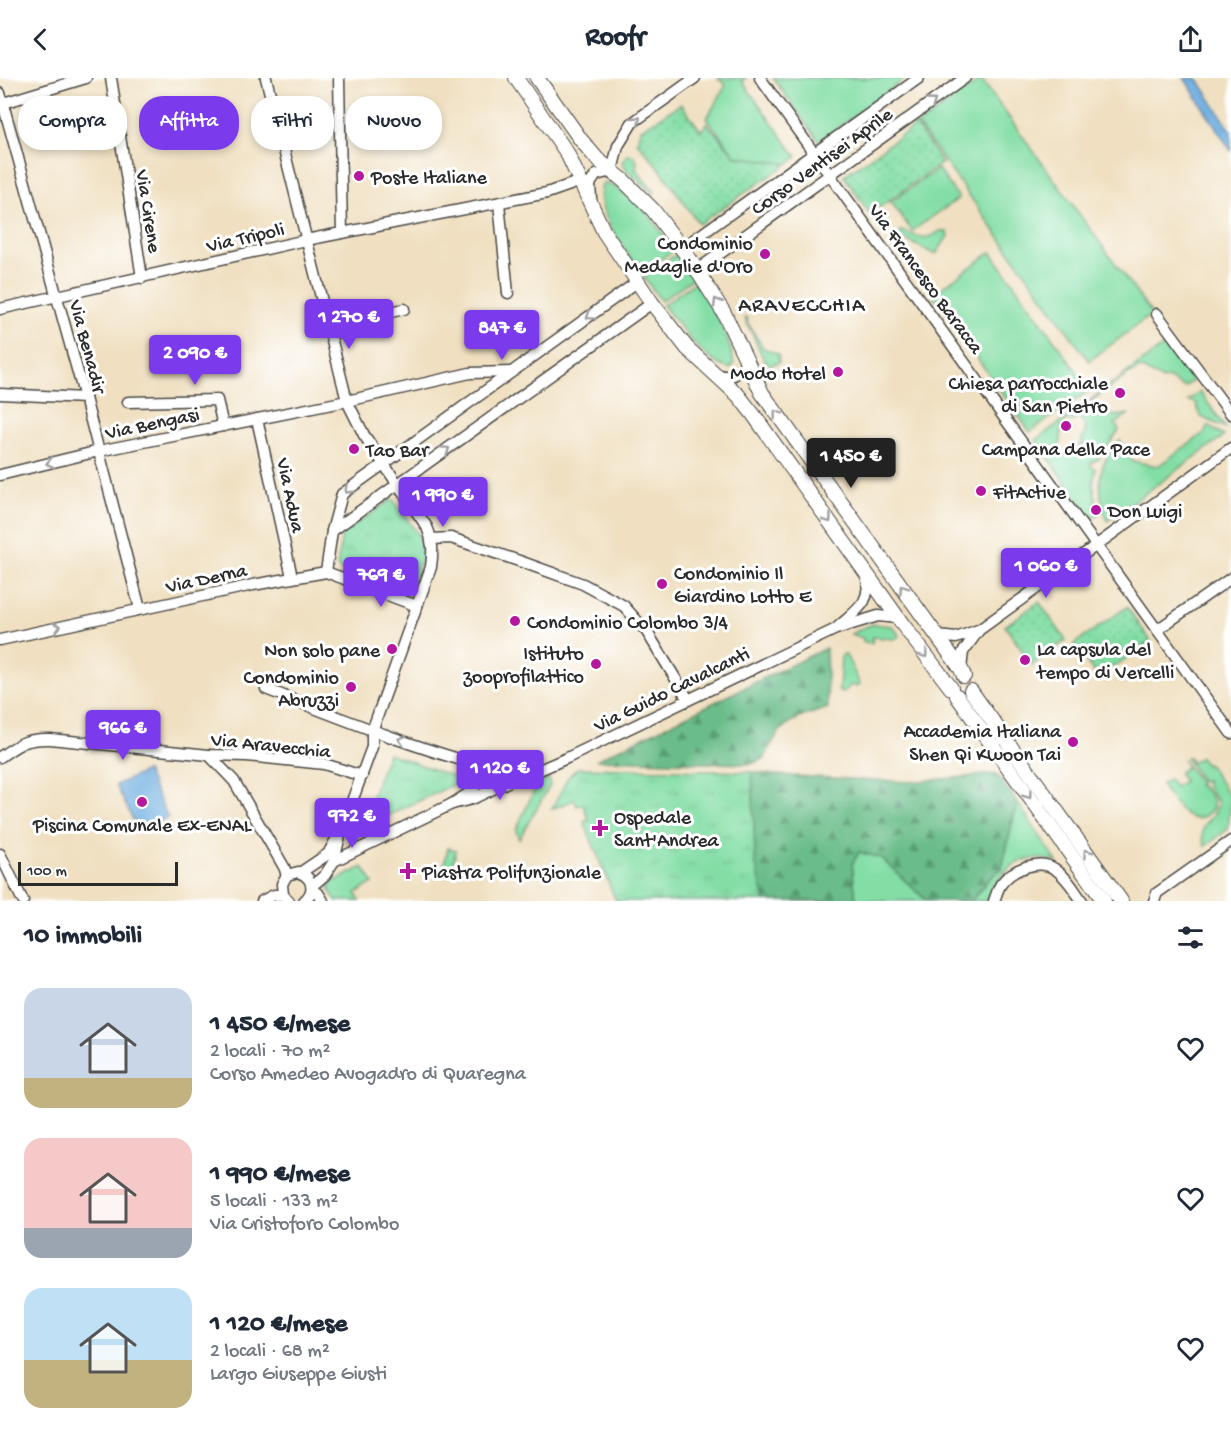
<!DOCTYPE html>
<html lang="it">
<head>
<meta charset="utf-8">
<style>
	body { margin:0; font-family:"Gochi Hand",sans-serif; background:#f6f6f7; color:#1f2937; height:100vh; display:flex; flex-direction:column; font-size:22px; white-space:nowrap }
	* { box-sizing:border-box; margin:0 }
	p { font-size:20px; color:#747a83 }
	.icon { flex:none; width:33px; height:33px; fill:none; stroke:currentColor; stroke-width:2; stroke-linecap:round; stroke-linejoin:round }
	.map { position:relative; height:823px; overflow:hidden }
	.drawer { display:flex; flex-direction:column; background:#fff; flex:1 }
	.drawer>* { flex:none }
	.top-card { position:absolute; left:18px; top:18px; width:600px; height:54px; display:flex; gap:12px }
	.scale { position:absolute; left:18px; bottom:15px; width:160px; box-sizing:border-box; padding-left:6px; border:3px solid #2b2b2b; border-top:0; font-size:16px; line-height:21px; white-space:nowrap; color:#2b2b2b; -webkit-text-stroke:4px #fff; paint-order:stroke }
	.price { position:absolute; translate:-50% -51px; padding:0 14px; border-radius:6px; background:#7c3aed; color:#fff; font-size:20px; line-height:39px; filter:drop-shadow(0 2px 3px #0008) }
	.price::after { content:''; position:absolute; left:50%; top:36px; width:18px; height:14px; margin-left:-9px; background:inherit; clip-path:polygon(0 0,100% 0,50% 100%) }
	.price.selected { background:#222; color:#fff }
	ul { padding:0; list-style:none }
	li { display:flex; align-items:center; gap:18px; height:150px; padding:0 24px }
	li span { display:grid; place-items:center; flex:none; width:168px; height:120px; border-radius:18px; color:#555 }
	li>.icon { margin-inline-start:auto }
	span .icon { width:72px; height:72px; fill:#fffc; stroke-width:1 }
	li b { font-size:26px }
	h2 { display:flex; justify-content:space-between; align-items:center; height:72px; padding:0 24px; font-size:26px }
	.tag { padding:0 21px; border-radius:24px; background:#fff; box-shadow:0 3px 9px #0003; font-size:21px; line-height:54px }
	.tag.selected { background:#7c3aed; color:#fff }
	header { display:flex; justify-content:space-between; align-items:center; height:78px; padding:0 24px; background:#fff; font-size:27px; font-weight:700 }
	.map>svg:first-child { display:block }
	.grass { fill:#83dea5; stroke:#578468; stroke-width:1.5 }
	.forest { fill:url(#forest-firs); stroke:#4a745a; stroke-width:1.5 }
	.park { fill:url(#park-tufts); stroke:#578468; stroke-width:1.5 }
	.garden { fill:url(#garden-dots); stroke:#578468; stroke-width:1.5 }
	.water { fill:#6bacdf; stroke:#4b6c85; stroke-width:1.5 }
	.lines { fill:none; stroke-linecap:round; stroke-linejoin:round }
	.minor-casing { stroke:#494642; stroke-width:13 }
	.major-casing { stroke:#494642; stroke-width:16 }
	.minor { stroke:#fff; stroke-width:10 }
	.major { stroke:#fff; stroke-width:14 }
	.oneway { stroke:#a0a0a0 }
	.poi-dot { fill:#b5179e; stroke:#fff; stroke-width:2 }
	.labels { text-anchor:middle; stroke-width:6; stroke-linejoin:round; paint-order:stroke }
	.street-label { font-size:20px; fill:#2b2b2b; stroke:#fff }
	.poi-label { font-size:20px; fill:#2b2b2b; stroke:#fff; text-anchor:start }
	.neighbourhood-label { font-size:21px; letter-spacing:1.5px; fill:#2b2b2b; stroke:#fff }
</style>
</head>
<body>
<header><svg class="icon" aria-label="back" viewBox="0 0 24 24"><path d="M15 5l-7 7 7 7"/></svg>Roofr<svg class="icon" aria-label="share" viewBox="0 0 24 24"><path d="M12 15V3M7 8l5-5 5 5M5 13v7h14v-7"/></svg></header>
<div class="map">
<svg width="1231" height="823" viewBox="0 0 1231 823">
	<defs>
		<pattern id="forest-firs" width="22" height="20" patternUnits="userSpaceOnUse" patternTransform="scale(1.5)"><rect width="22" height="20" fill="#6abd8a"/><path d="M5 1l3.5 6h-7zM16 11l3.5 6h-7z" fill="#579a71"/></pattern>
		<pattern id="park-tufts" width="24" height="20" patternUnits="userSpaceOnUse" patternTransform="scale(1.5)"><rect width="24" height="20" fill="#83dea5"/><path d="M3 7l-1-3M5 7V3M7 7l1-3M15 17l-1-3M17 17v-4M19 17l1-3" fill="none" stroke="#71bf8e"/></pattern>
		<pattern id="garden-dots" width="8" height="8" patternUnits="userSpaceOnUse" patternTransform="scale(1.5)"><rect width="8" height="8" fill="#83dea5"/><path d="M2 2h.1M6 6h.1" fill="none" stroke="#71bf8e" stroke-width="1.8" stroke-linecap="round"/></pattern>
	</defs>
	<rect width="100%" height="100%" fill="#fff"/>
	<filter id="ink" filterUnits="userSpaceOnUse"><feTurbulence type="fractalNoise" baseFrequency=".0167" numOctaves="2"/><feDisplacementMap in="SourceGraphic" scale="12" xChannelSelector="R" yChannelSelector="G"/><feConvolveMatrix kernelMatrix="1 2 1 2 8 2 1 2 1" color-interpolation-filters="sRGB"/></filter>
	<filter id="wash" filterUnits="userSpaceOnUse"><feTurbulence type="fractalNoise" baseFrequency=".008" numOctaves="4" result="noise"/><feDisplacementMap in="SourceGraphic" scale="24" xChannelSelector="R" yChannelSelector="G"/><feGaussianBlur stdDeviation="1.35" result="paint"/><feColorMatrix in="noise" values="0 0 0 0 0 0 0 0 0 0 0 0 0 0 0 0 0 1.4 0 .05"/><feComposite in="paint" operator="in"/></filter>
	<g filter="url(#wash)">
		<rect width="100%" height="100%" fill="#f0e0c1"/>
		<!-- grass -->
		<g class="grass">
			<polygon points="720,0 746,0 742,3 797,79 787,86 735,78 707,40 726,7 718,1"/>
			<polygon points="773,0 907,0 819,63"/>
			<polygon points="981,1 1152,236 1089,283 918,47"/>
			<polygon points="628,76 634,78 637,84 636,92 655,115 654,116 627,93 622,84"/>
			<polygon points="938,91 959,120 912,153 891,124"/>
			<path d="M 603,105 C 635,111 657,148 674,172 L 641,195 C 628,176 590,128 603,105 Z"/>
			<path d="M 901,153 C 918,156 922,166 940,153 L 946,153 L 948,158 L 937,175 L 934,176 L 900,159 Z"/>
			<polygon points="991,174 1090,312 1030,354 932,217"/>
			<polygon points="677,176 693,200 661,223 643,198"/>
			<path d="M 695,204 C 713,230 729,255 734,286 L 731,290 C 709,290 676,244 663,227 Z"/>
			<polygon points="745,240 748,240 747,244 763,270 778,276 779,284 771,287 764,282"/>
			<path d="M 1166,266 L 1193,303 L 1184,309 L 1168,300 L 1163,302 L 1140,290 L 1126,298 L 1090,324 C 1101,337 1112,340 1129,336 L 1115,346 L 1119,352 L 1102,377 L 1081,365 L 1086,350 L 1079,338 L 1074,343 L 1067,342 L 1061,348 L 1061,363 L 1056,374 C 1074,377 1068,375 1080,367 L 1100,380 L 1091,385 L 1091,388 L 1096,391 L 1093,406 L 1099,435 L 1091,442 L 1036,362 Z"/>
			<polygon points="1200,314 1226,350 1201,339 1196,325 1188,323"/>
			<path d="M 1208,348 L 1224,358 L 1107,443 C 1104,437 1103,431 1102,424 C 1097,397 1101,382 1120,362 L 1132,383 L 1158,388 L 1204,355 Z"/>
			<polygon points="874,546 892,548 900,558 894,561 873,559 872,565 863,564 863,560 851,556 865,549"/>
			<polygon points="844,576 846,577 860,606 856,608 851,607 843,615 839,614 841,579"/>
			<path d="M 1188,679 L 1192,685 L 1200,679 L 1206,687 L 1208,686 L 1231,720 L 1228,751 L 1205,768 C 1196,742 1215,745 1218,725 L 1206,707 L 1206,702 L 1202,704 L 1186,680 Z"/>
			<path d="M 1183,682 L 1200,705 L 1198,707 C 1206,710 1215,721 1213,730 C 1192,758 1174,724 1161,707 L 1169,701 L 1175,709 L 1184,703 L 1178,695 L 1187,688 Z"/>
			<polygon points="549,700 550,707 519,761 516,752 537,706"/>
			<path d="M 1017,724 L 1057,784 C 1032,777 1014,781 998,802 C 992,809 989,813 988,823 L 971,823 L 989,801 L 1002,790 Z"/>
			<polygon points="448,770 456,772 450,798 442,796"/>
			<polygon points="859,774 881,780 927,823 856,823 852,786"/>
			<polygon points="363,789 373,805 356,815 360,823 336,823 330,813 329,806"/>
		</g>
		<!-- forest -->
		<g class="forest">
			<path d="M 826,570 L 828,630 C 790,643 781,642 765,680 L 751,686 L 596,682 Z"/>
			<polygon points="752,694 774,697 910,704 996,696 1017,724 1002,790 989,801 971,823 927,823 881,780 859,774 852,786 856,823 765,823 755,784"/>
		</g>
		<!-- park -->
		<g class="park">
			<polygon points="392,421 418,456 423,477 409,516 404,516 341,493 337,488 342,456"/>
			<polygon points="388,675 463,702 360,751"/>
			<polygon points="578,690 752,694 755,784 765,823 616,823 584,744 589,742 583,726 577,728 574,722 552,731 568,699"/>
		</g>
		<!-- garden -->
		<g class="garden">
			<polygon points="681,26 701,53 707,45 735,78 787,86 699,146 660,91 637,64 640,52"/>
			<polygon points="916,47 942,85 870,136 844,98"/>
			<polygon points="1039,524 1066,562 1032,587 1005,548"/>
			<polygon points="1127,529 1151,563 1098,600 1074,566"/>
		</g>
		<!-- water -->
		<g class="water">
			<polygon points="1184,0 1197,0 1231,53 1231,73"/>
			<polygon points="146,693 168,740 139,754 116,707"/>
		</g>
	</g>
	<g filter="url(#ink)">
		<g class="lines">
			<!-- minor casing -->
			<g class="minor-casing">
				<g id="minor">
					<polyline points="111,0 142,200"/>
					<path d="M 266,0 L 347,323 L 364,357 L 427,449 C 433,463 433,474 431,489 L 372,653 L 372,669 L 341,753 L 334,783 L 325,797 L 312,808"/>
					<polyline points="339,0 342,155"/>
					<polyline points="760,0 1231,655"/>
					<polyline points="0,15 85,320 140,531"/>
					<polyline points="0,26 86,0"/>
					<polyline points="612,93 618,68 632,45 695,0"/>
					<polyline points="591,121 590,106 596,97 608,94 615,98"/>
					<polyline points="499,125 508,215"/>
					<polyline points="681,171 919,0"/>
					<polyline points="697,192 965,0"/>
					<polyline points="0,231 306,162 547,115 581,103"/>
					<polyline points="1157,236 1231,336"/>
					<polyline points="328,248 404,231"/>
					<path d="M 716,296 C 729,300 735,299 744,289 L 745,277"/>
					<polyline points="0,316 85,320"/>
					<polyline points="128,324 217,322 223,348"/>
					<polyline points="257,341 292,499"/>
					<polyline points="0,397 99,373 347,323 470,295 511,294"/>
					<polyline points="332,453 652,225"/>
					<polyline points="432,461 451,460 522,484 583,506 624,528 647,554 688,621"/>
					<polyline points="326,494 332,453 342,416 637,204"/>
					<path d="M 838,549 C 857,532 873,524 866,496"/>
					<polyline points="1157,552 1231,500"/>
					<polyline points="938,558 956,560 978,552"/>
					<polyline points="0,562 253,507 326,494 417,528"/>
					<polyline points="961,591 963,574 979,552 1231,370"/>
					<path d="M 266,611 C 349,644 433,677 520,698"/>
					<polyline points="209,677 234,703 284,789 287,797"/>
					<path d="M 0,679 C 19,666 26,660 50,661 L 209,677 L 247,678 L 324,686 L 362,698"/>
					<polyline points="452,726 472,721 520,698 530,696 567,680 836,551 878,538 898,540"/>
					<polyline points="0,776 23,823"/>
					<polyline points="334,783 452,726 471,714 478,705 480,697 472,686"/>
					<polyline points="300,795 328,776 335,763"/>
					<polyline points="312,813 318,815 323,823"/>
					<polyline points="262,823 274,817 283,817"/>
					<path d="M 289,823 L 283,817 L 282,806 L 287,797 L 298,794 C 313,799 316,813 304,823"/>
					<path d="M 994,823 C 996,818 998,810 1001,806 C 1012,791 1039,780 1055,791 C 1067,799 1074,812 1082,823"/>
					<polyline points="1154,823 1157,815 1231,763"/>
				</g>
			</g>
			<!-- major casing -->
			<g class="major-casing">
				<g id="major">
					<polyline points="516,0 567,75 604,154 652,225 687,270 738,317 753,336 903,547 951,610"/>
					<polyline points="537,0 581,62 597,81 623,102 653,132 691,183 724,235 762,315 961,591 964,598"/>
					<polyline points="971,613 1121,823"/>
					<polyline points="957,618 1104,823"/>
				</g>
			</g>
			<!-- minor -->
			<use href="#minor" class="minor"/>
			<!-- major -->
			<use href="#major" class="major"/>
		</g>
		<!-- one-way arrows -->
		<defs><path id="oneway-chevron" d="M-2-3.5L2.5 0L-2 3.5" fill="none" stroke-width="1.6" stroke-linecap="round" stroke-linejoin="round" transform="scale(1.5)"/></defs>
		<g class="oneway">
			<use href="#oneway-chevron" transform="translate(932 24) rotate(-36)"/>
			<use href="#oneway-chevron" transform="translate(637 42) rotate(-41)"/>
			<use href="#oneway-chevron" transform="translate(717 224) rotate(-122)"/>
			<use href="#oneway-chevron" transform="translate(590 238) rotate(145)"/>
			<use href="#oneway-chevron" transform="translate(777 336) rotate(-126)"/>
			<use href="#oneway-chevron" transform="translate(446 372) rotate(-35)"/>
			<use href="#oneway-chevron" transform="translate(50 385) rotate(167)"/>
			<use href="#oneway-chevron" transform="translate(348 412) rotate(137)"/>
			<use href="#oneway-chevron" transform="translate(828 441) rotate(55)"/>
			<use href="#oneway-chevron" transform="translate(903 511) rotate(-125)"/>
			<use href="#oneway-chevron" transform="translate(57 549) rotate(-13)"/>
			<use href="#oneway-chevron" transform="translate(924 576) rotate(54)"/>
			<use href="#oneway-chevron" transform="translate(402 662) rotate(-162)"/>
			<use href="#oneway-chevron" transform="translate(1028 717) rotate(54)"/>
			<use href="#oneway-chevron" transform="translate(1087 775) rotate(-125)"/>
		</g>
	</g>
	<!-- markers -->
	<g class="poi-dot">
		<circle cx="359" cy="98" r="6"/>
		<circle cx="765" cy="176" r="6"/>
		<circle cx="838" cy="294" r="6"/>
		<circle cx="1120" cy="315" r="6"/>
		<circle cx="1066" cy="348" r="6"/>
		<circle cx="354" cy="371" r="6"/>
		<circle cx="981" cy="413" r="6"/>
		<circle cx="1096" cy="432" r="6"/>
		<circle cx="662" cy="506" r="6"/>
		<circle cx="515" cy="543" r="6"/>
		<circle cx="392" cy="571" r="6"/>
		<circle cx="1025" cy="582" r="6"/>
		<circle cx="596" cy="586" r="6"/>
		<circle cx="351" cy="609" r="6"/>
		<circle cx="1073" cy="664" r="6"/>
		<circle cx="142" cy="724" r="6"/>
		<path d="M597 741h6v6h6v6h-6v6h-6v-6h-6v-6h6z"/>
		<path d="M405 784h6v6h6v6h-6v6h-6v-6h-6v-6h6z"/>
	</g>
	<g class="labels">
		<!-- street labels -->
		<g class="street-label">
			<text transform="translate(821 82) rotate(-36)" y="7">Corso Ventisei Aprile</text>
			<text transform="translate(150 133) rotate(81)" y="7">Via Cirene</text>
			<text transform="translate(245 158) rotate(-13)" y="7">Via Tripoli</text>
			<text transform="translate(927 200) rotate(54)" y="7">Via Francesco Baracca</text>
			<text transform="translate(89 268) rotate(75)" y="7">Via Benadir</text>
			<text transform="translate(152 344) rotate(-12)" y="7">Via Bengasi</text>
			<text transform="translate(292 417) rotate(78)" y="7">Via Adua</text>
			<text transform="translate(206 499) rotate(-12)" y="7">Via Derna</text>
			<text transform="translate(671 610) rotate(-26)" y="7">Via Guido Cavalcanti</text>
			<text transform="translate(271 666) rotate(6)" y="7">Via Aravecchia</text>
		</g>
		<!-- poi labels -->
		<g class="poi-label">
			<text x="371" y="105">Poste Italiane</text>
			<text x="753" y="171" text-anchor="end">Condominio<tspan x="753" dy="23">Medaglie d'Oro</tspan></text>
			<text x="826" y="301" text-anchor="end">Modo Hotel</text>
			<text x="1108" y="311" text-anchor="end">Chiesa parrocchiale<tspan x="1108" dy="23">di San Pietro</tspan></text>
			<text x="1066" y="377" text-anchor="middle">Campana della Pace</text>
			<text x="366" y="378">Tao Bar</text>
			<text x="993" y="420">FitActive</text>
			<text x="1108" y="439">Don Luigi</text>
			<text x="674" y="501">Condominio Il<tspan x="674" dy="23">Giardino Lotto E</tspan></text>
			<text x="527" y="550">Condominio Colombo 3/4</text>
			<text x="1037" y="577">La capsula del<tspan x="1037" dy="23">tempo di Vercelli</tspan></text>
			<text x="380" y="578" text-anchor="end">Non solo pane</text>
			<text x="584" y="581" text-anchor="end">Istituto<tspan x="584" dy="23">zooprofilattico</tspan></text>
			<text x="339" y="605" text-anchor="end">Condominio<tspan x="339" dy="23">Abruzzi</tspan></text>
			<text x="1061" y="659" text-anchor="end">Accademia Italiana<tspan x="1061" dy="23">Shen Qi Kwoon Tai</tspan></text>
			<text x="614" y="745">Ospedale<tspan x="614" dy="23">Sant'Andrea</tspan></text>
			<text x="142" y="753" text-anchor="middle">Piscina Comunale Ex-ENAL</text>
			<text x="422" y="800">Piastra Polifunzionale</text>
		</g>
		<!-- neighbourhood labels -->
		<g class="neighbourhood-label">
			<text x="802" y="233">ARAVECCHIA</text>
		</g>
	</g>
</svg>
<div class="scale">100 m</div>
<b class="price" style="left:349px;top:272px">1 270 €</b>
<b class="price" style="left:502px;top:283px">847 €</b>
<b class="price" style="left:195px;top:308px">2 090 €</b>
<b class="price selected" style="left:851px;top:411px">1 450 €</b>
<b class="price" style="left:443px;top:450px">1 990 €</b>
<b class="price" style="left:1046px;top:521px">1 060 €</b>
<b class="price" style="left:381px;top:530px">769 €</b>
<b class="price" style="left:123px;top:683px">966 €</b>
<b class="price" style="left:500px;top:723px">1 120 €</b>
<b class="price" style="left:352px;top:771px">972 €</b>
<div class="top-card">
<a class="tag">Compra</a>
<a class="tag selected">Affitta</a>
<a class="tag">Filtri</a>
<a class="tag">Nuovo</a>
</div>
</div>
<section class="drawer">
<h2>10 immobili<svg class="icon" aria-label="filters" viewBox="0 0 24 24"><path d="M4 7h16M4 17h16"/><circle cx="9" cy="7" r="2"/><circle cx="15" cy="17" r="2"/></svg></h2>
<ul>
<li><span style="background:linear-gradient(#c9d6e8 75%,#c2b280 0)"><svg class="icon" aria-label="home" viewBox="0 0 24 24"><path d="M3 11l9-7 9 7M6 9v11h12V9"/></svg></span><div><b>1 450 €/mese</b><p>2 locali · 70 m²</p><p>Corso Amedeo Avogadro di Quaregna</p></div><svg class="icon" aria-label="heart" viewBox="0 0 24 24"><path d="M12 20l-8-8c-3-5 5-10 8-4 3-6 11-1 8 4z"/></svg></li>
<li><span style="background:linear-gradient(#f6c9c9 75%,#9aa5b1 0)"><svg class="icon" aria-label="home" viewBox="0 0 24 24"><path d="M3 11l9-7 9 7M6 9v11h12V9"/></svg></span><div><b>1 990 €/mese</b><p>5 locali · 133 m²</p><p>Via Cristoforo Colombo</p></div><svg class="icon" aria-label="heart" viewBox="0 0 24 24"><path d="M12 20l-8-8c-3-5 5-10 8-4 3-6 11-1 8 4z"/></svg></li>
<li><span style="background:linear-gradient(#bfe0f5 60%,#c2b280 0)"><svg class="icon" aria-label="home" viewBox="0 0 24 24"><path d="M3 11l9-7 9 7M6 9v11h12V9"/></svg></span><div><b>1 120 €/mese</b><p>2 locali · 68 m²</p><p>Largo Giuseppe Giusti</p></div><svg class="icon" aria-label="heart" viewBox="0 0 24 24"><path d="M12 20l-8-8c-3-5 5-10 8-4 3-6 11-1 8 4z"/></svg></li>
</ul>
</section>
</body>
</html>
